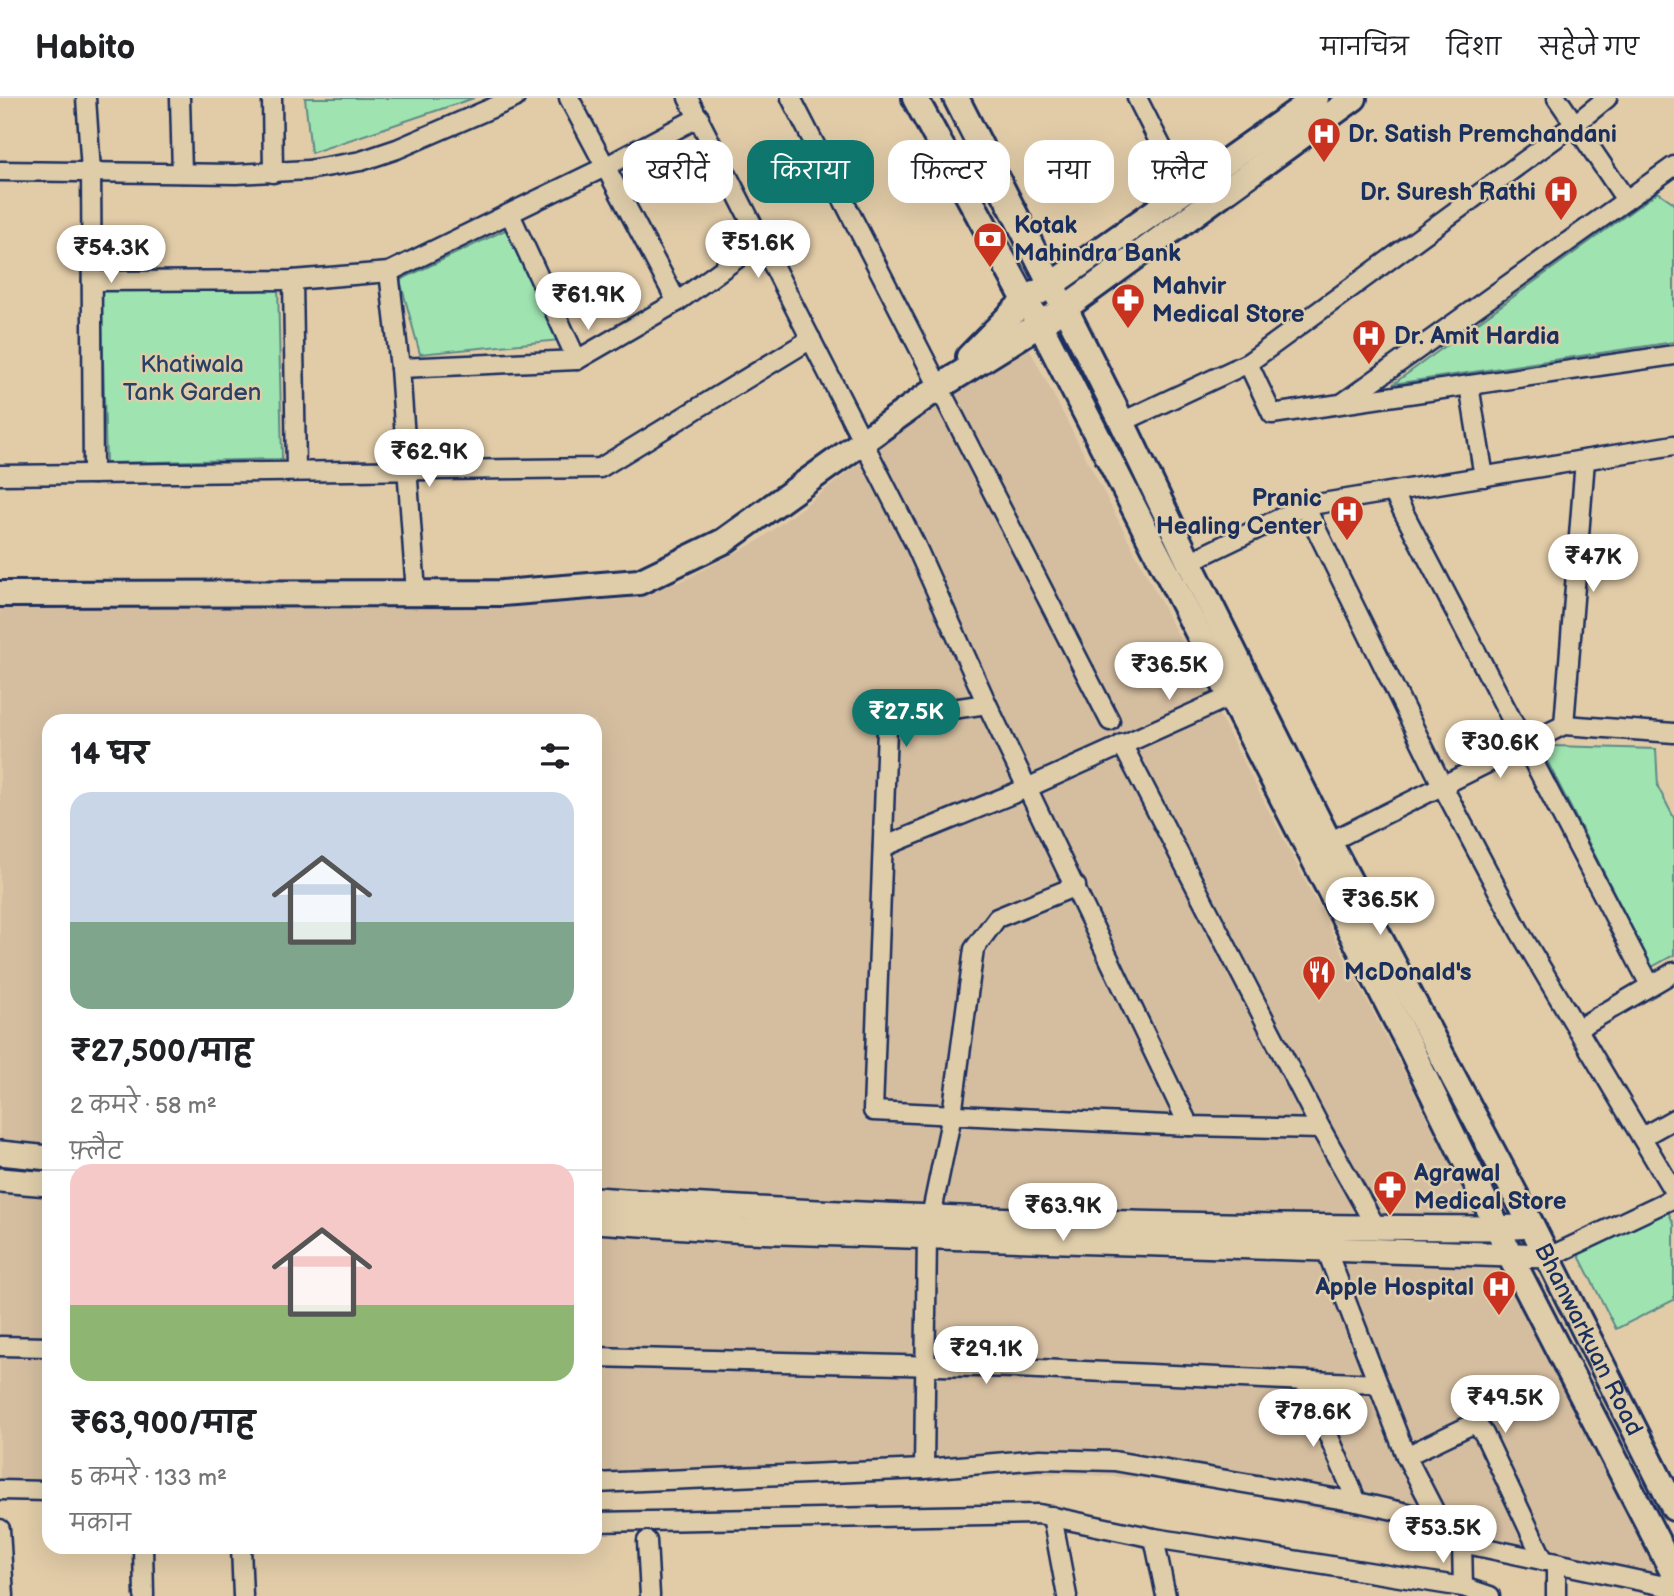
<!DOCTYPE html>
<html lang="hi">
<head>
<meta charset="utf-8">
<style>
	body { margin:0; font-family:"Balsamiq Sans","Playpen Sans Deva",sans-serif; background:#f6f6f6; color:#202124; height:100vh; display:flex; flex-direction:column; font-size:26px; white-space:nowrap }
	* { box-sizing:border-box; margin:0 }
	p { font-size:23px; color:#757577 }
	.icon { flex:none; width:38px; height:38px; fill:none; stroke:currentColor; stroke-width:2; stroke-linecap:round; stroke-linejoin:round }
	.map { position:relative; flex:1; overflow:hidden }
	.sheet { position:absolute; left:42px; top:616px; width:560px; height:840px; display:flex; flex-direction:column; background:#fff; border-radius:21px; box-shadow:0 7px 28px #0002 }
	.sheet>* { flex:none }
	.banner { position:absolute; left:623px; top:42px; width:665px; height:63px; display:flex; gap:14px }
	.price { position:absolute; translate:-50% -60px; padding:0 16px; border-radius:24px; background:#fff; color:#222; font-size:23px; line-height:46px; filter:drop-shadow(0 2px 4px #0008) }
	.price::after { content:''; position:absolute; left:50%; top:42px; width:21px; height:16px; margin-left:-10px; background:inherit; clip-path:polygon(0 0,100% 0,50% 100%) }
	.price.selected { background:#0f766e; color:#fff }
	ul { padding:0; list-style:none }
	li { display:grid; align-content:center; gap:14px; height:371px; padding:0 28px }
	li+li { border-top:2px solid #e0e0e0 }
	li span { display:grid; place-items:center; height:217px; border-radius:21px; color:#555 }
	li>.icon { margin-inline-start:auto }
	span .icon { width:126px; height:126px; fill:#fffc; stroke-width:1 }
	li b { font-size:30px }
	h2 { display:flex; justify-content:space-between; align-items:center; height:84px; padding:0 28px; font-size:30px }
	.pill { padding:0 24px; border-radius:21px; background:#fff; box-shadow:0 7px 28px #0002; font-size:24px; line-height:63px }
	.pill.selected { background:#0f766e; color:#fff }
	header { display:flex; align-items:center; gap:42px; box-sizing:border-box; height:98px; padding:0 35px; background:#fff; border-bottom:2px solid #e0e0e0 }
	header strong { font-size:33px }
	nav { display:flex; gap:38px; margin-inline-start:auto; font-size:24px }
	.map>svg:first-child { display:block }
	.built { fill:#d5bea0 }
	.green { fill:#9fe4b0; stroke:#5d8a87; stroke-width:2 }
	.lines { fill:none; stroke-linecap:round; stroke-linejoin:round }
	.minor-casing { stroke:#1b2f5e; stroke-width:23 }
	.tertiary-casing { stroke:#1b2f5e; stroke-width:28 }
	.secondary-casing { stroke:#1b2f5e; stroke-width:30 }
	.minor { stroke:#dfcdaa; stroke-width:18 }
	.tertiary { stroke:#dfcdaa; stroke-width:23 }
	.secondary { stroke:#dfcdaa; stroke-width:24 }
	.labels { text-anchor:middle; stroke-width:5; stroke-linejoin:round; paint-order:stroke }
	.poi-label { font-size:24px; font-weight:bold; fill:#1b2f5e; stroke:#dfcdaa; text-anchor:start }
	.park-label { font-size:24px; fill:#284166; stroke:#dfcdaa }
	.street-label { font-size:24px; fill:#1b2f5e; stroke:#dfcdaa }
</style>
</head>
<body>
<header>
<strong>Habito</strong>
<nav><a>मानचित्र</a><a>दिशा</a><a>सहेजे गए</a></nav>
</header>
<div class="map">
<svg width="1674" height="1498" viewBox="0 0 1674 1498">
	<rect width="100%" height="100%" fill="#e2cca8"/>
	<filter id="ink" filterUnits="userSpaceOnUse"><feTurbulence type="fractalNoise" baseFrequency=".0143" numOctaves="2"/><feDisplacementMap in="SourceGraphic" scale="14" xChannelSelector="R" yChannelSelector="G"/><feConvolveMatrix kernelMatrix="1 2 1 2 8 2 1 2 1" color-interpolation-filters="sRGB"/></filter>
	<g filter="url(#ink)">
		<!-- built -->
		<polygon class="built" points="1024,240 1399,964 1662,1485 1189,1384 1074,1376 877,1374 595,1380 595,623 49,623 49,1388 0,1388 0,511 617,502 680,484 758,443"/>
		<!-- green -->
		<g class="green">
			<polygon points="305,0 474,0 311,55"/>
			<polygon points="1658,94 1674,105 1674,244 1393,286"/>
			<polygon points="507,131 561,242 420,256 400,182"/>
			<polygon points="278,187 282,361 106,365 101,192"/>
			<polygon points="1554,648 1656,651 1658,689 1674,720 1674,857 1652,869 1544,657"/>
			<polygon points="1662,1101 1674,1126 1674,1202 1616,1231 1573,1146"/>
		</g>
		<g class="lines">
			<!-- minor casing -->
			<g class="minor-casing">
				<g id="minor">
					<polyline points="86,0 91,73 93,376"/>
					<polyline points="180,0 182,75"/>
					<polyline points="272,0 273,75"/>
					<polyline points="569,0 677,204"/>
					<polyline points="688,0 915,446 987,606 1189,1028"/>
					<polyline points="791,0 1110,623"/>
					<polyline points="1137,0 1184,93"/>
					<polyline points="1557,0 1626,102"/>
					<polyline points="0,73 236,76 308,72 361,63 397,51 515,0"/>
					<polyline points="510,116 577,262"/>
					<polyline points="389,174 400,270 416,495"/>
					<polyline points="293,182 296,373"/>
					<polyline points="92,183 293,182 389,174 605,69 699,19"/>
					<polyline points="1248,265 1272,316 1674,257"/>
					<polyline points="400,270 577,262 677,204 760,144"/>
					<polyline points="1469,287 1484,379"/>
					<polyline points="1344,304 1674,68"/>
					<polyline points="1122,324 1248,265 1575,26 1607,0"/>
					<polyline points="0,377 600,370 811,241"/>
					<polyline points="1393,394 1650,887"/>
					<polyline points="1305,408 1443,689 1521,836 1674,1094"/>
					<polyline points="1189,464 1305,408 1674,347"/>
					<polyline points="987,606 897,619 887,631 873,1013 1189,1028 1321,1031"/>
					<polyline points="1564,627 1585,362"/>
					<polyline points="1122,646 1321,1031 1376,1129"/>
					<polyline points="1329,744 1564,627 1674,635"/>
					<polyline points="883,749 1027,690 1231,598"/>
					<polyline points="1577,931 1674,874"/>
					<polyline points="1642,1039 1674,1021"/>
					<polyline points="1326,1151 1406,1358 1439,1422"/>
					<polyline points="1547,1160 1674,1100"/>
					<polyline points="0,1248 49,1249"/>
					<polyline points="595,1259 1016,1270 1378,1286"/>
					<polyline points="1305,1283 1357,1404"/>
					<polyline points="1406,1358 1475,1325 1484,1336 1544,1463"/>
					<polyline points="924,1371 927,1138 952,1017 974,851 997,820 1076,788"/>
					<polyline points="595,1385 924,1371 1040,1361 1114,1363 1357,1404 1439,1422 1462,1445 1674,1490"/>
					<polyline points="0,1392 49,1393"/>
					<polyline points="1052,1418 1067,1498"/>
					<polyline points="595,1424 1039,1416 1154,1440 1463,1489 1490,1498"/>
					<polyline points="0,1431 4,1498"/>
					<polyline points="1154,1440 1166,1498"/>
					<polyline points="647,1443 650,1498"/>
					<polyline points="1462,1445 1463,1489"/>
					<polyline points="143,1449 144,1498"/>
					<polyline points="241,1449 243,1498"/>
					<polyline points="1556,1465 1556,1498"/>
				</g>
			</g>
			<!-- tertiary casing -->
			<g class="tertiary-casing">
				<g id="tertiary">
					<polyline points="0,1055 49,1060"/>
					<polyline points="0,1082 49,1086"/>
					<path d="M 595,1101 C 896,1122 1197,1129 1498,1130 L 1532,1128"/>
					<polyline points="595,1123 748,1133 1546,1158"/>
				</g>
			</g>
			<!-- secondary casing -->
			<g class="secondary-casing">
				<g id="secondary">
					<polyline points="915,0 1025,202 1040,226 1065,210 1051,187 1025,202 969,259"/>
					<polyline points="956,0 1051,187 1316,0"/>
					<path id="s1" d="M 1354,0 L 1065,210 L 1122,324 L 1189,464 L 1329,744 L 1532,1128 L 1674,1410"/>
					<polyline points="0,496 502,495 639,484 724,443 939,289 1040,226 1410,949 1498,1130 1510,1158 1674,1476"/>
				</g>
			</g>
			<!-- minor -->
			<use href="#minor" class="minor"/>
			<!-- tertiary -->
			<use href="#tertiary" class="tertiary"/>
			<!-- secondary -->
			<use href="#secondary" class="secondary"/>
		</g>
	</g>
	<!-- icons -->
	<defs>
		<g id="hospital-pin" transform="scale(1.75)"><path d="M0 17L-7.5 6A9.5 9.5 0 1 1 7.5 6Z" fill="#c8321e" stroke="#dfcdaa"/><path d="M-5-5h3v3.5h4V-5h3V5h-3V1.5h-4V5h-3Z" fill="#fff"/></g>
		<g id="bank-pin" transform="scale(1.75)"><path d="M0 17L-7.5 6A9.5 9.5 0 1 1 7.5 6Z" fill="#c8321e" stroke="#dfcdaa"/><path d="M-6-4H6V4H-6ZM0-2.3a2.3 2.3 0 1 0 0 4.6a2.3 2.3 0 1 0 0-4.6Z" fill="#fff"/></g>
		<g id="pharmacy-pin" transform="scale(1.75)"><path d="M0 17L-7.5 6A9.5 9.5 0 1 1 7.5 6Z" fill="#c8321e" stroke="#dfcdaa"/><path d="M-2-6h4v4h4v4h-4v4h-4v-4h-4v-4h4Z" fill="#fff"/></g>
		<g id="restaurant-pin" transform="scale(1.75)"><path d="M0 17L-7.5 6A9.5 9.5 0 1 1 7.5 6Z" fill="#c8321e" stroke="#dfcdaa"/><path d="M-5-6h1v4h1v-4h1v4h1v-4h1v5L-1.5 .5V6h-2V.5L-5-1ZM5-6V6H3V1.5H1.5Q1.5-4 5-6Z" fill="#fff"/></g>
	</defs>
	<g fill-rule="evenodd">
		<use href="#hospital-pin" x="1324" y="36"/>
		<use href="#hospital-pin" x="1561" y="94"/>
		<use href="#bank-pin" x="990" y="141"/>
		<use href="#pharmacy-pin" x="1128" y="202"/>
		<use href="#hospital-pin" x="1369" y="238"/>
		<use href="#hospital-pin" x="1347" y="414"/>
		<use href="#restaurant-pin" x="1319" y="874"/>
		<use href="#pharmacy-pin" x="1390" y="1089"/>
		<use href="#hospital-pin" x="1499" y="1189"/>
	</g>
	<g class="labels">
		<!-- poi labels -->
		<g class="poi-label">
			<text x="1348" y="44">Dr. Satish Premchandani</text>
			<text x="1536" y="102" text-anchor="end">Dr. Suresh Rathi</text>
			<text x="1014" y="135">Kotak<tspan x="1014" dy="28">Mahindra Bank</tspan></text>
			<text x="1152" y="196">Mahvir<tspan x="1152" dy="28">Medical Store</tspan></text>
			<text x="1394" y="246">Dr. Amit Hardia</text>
			<text x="1322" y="408" text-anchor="end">Pranic<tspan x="1322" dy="28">Healing Center</tspan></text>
			<text x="1344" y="882">McDonald's</text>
			<text x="1414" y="1083">Agrawal<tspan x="1414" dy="28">Medical Store</tspan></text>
			<text x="1474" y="1197" text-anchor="end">Apple Hospital</text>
		</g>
		<!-- park labels -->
		<g class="park-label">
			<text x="192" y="274">Khatiwala<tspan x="192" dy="28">Tank Garden</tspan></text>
		</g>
		<!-- street labels -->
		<g class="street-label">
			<text dy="8" stroke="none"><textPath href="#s1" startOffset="1514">Bhanwarkuan Road</textPath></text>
		</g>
	</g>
</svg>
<b class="price" style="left:758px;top:182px">₹51.6K</b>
<b class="price" style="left:111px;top:187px">₹54.3K</b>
<b class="price" style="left:588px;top:234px">₹61.9K</b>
<b class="price" style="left:429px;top:391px">₹62.9K</b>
<b class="price" style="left:1593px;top:496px">₹47K</b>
<b class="price" style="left:1169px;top:604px">₹36.5K</b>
<b class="price selected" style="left:906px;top:651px">₹27.5K</b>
<b class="price" style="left:1500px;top:682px">₹30.6K</b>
<b class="price" style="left:1380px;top:839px">₹36.5K</b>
<b class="price" style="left:1063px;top:1145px">₹63.9K</b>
<b class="price" style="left:986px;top:1288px">₹29.1K</b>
<b class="price" style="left:1505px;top:1337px">₹49.5K</b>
<b class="price" style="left:1313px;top:1351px">₹78.6K</b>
<b class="price" style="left:1443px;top:1467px">₹53.5K</b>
<div class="banner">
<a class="pill">खरीदें</a>
<a class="pill selected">किराया</a>
<a class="pill">फ़िल्टर</a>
<a class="pill">नया</a>
<a class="pill">फ़्लैट</a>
</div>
<section class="sheet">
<h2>14 घर<svg class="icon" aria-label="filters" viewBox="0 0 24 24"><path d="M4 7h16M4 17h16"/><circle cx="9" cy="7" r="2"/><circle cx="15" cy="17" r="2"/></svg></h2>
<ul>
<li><span style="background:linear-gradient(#c9d6e8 60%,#7fa58c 0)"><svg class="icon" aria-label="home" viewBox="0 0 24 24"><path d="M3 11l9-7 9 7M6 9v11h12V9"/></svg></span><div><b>₹27,500/माह</b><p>2 कमरे · 58 m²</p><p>फ़्लैट</p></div></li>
<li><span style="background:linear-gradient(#f6c9c9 65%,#8fb573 0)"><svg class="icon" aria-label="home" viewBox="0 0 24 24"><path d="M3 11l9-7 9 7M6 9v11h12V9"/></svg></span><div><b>₹63,900/माह</b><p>5 कमरे · 133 m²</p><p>मकान</p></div></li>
</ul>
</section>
</div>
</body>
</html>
